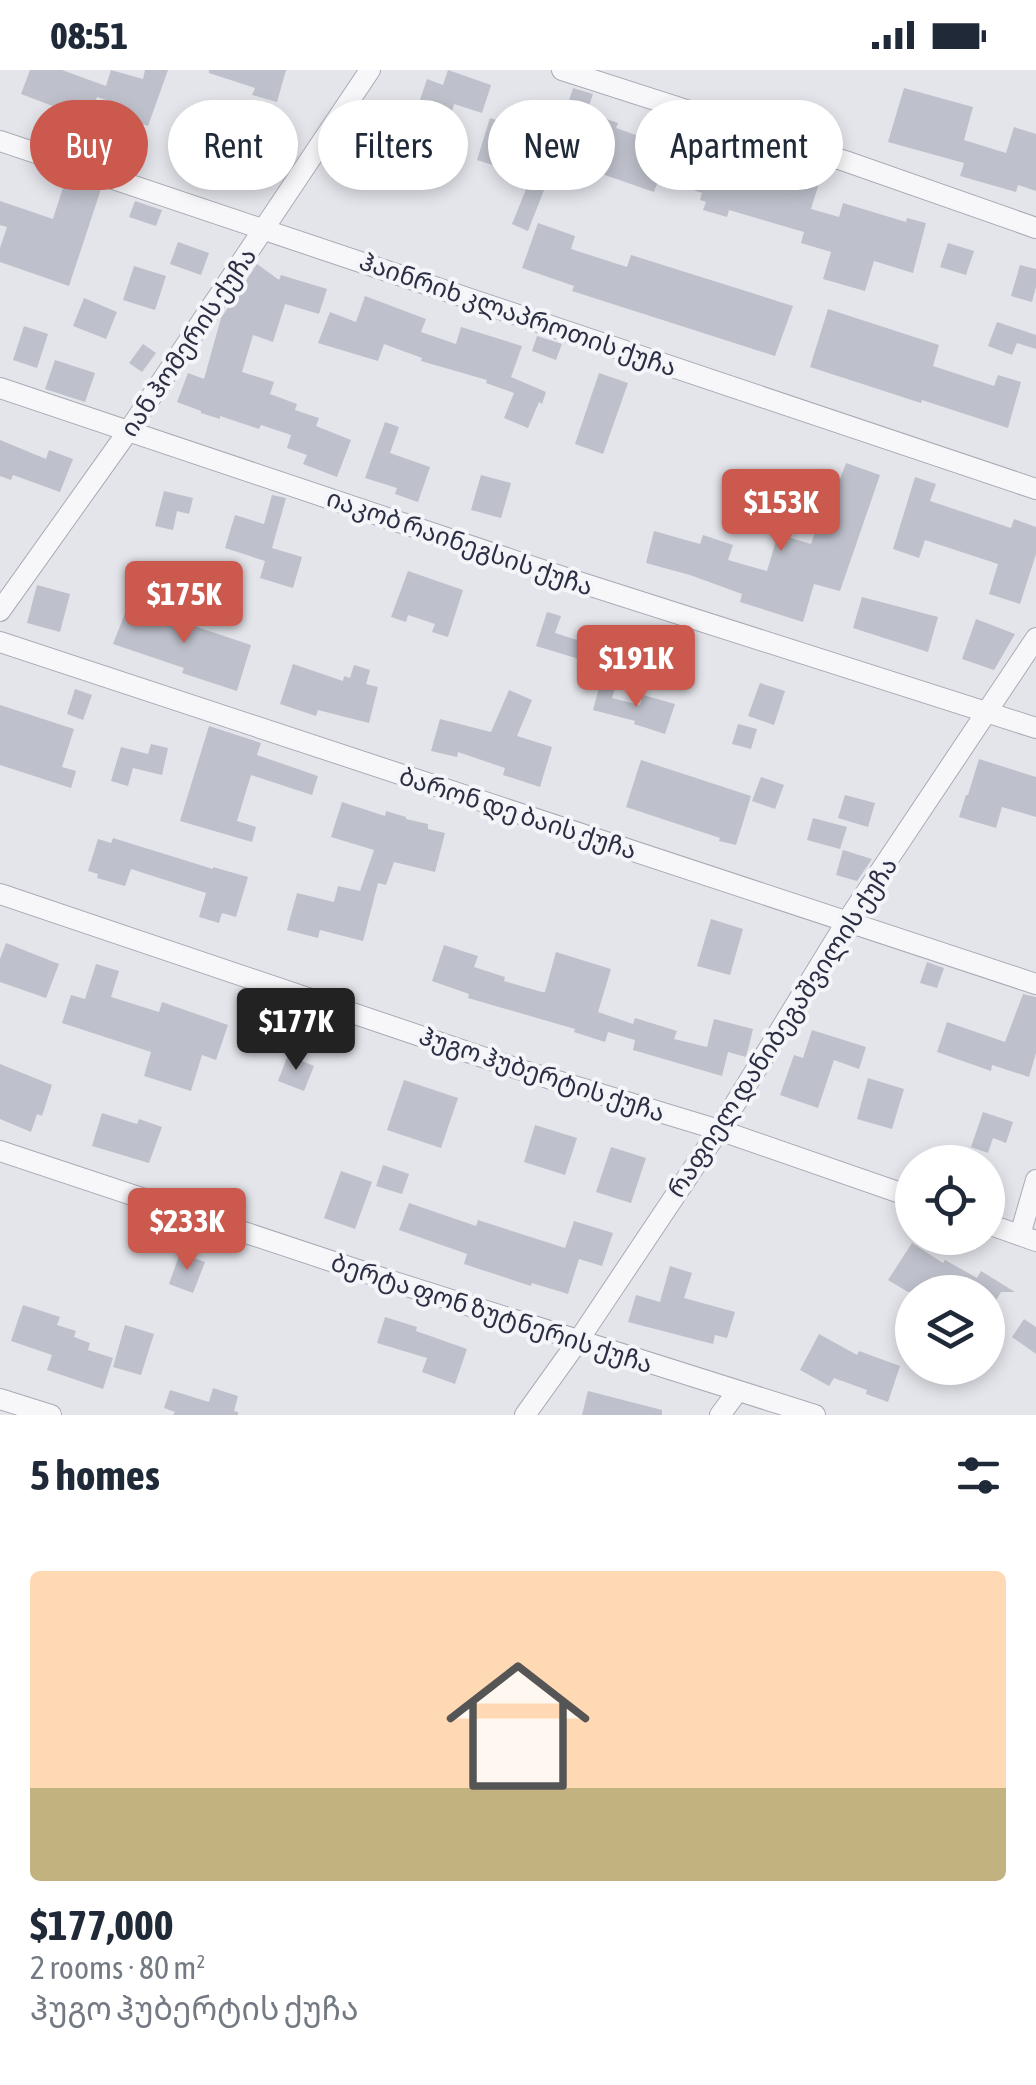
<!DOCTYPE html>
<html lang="en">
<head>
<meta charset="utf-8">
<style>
	body { margin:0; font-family:"Asap Condensed","Noto Sans Georgian",sans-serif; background:#f2f2f3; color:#1f2937; height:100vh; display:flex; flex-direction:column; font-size:38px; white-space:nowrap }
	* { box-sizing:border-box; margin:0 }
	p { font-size:32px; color:#747a83 }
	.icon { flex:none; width:55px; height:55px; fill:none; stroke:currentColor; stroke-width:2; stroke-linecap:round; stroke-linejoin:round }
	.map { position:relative; height:1345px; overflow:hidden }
	.side { display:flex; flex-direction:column; background:#fff; flex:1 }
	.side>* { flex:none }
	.hud { position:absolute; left:30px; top:30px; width:978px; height:90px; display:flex; gap:20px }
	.controls { position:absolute; left:895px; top:1075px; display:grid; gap:20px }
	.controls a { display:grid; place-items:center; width:110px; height:110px; border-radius:50%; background:#fff; box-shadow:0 5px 15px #0003; font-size:50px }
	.price { position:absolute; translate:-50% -85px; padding:0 22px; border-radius:10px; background:#cc594e; color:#fff; font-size:32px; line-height:65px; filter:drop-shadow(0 2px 5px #0008) }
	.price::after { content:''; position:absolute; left:50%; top:60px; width:30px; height:22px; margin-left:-15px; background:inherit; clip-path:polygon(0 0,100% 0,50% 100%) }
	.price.on { background:#222; color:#fff }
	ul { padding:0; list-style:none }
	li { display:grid; align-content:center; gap:20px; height:530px; padding:0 30px }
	li span { display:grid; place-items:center; height:310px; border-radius:10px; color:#555 }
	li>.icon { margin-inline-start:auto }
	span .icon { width:180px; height:180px; fill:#fffc; stroke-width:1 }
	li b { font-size:42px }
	h2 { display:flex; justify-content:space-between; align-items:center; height:120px; padding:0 30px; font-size:42px }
	.tag { padding:0 35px; border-radius:45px; background:#fff; box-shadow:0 5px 15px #0003; font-size:35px; line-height:90px }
	.tag.on { background:#cc594e; color:#fff }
	.status { display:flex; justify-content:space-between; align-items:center; height:70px; padding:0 50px; background:#fff; direction:ltr }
	.status svg { height:28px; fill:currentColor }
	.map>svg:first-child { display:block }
	.building { fill:#bec0cb }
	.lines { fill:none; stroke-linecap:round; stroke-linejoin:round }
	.street-casing { stroke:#a9abb6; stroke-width:22 }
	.street { stroke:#f7f7fa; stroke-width:20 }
	.labels { text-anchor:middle; stroke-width:8; stroke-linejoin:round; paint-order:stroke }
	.street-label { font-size:25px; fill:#2c2f44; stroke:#f4f5f9 }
</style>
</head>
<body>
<div class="status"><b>08:51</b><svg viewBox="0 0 49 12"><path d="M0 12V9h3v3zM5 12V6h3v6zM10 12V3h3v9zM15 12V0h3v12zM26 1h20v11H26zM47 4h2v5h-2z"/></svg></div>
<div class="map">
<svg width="1036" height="1345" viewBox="0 0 1036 1345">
	<rect width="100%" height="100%" fill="#e4e5eb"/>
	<!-- building -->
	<g class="building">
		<polygon points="30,0 62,0 106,16 111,0 143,9 145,0 168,0 148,56 124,48 116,33 97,27 87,55 61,46 63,40 21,24"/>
		<polygon points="209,0 286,0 277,32 252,25 255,18 209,3"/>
		<polygon points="448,0 491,15 482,43 454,34 452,41 420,30 427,9 443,15"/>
		<polygon points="573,18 593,24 587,42 618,53 616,58 647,69 645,73 677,84 686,54 701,59 694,81 727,93 728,90 761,100 765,86 822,103 811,139 839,147 843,133 906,152 907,148 926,153 913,203 874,191 865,221 823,209 831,182 801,173 804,162 729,140 727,147 703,140 706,132 700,130 702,123 659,108 654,122 602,104 606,91 573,79 559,120 546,115 528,161 512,154 531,107 477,90 490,48 511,55 507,69 543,80 550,61 558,64"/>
		<polygon points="904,18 973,37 964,70 1006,83 1014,57 1036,64 1036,121 1018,115 1016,122 960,106 964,93 888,72"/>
		<polygon points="188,58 220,69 213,87 182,76"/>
		<polygon points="427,64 446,71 441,87 422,80"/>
		<polygon points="66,108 101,119 69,216 0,192 0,178 7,157 0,155 0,131 53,149"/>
		<polygon points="135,131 162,140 156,156 129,147"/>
		<polygon points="538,153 575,166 571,179 627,197 631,185 793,236 775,286 572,221 574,216 522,198"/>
		<polygon points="178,172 209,183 201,205 170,194"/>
		<polygon points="948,173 974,181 966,205 940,197"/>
		<polygon points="257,194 279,210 281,205 327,219 319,244 285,234 273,272 253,265 242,302 274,312 270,324 297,334 295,340 319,348 316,356 351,370 337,407 303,394 307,385 287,378 291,365 261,355 259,359 220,346 220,349 201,343 201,341 177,332 188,303 204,309 221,248"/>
		<polygon points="1020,195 1036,199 1036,217 1032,232 1011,226"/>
		<polygon points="134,196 166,206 155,240 123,230"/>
		<polygon points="365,226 426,249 421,262 456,274 461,257 522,276 511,307 546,322 542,334 539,332 528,358 504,348 514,323 486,313 487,310 421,291 422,288 384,274 378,291 318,273 330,242 356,252"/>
		<polygon points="84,228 117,242 106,269 73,256"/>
		<polygon points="828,239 939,275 933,296 994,316 998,305 1021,312 1008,358 922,330 921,333 810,297"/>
		<polygon points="997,252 1036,265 1036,279 1017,273 1012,285 988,276"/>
		<polygon points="24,256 48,264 37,298 13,290"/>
		<polygon points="537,266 562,274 556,290 532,281"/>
		<polygon points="143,274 156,283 142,302 129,293"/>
		<polygon points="55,290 95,303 85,332 45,319"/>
		<polygon points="599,303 628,313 603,384 575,374"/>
		<polygon points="385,352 399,357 390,383 430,397 418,432 395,424 397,418 365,408"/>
		<polygon points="0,370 46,389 49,380 73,389 60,422 13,405 11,410 0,406"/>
		<polygon points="846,393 880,405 840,521 814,514 803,552 740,532 742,524 690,505 646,493 654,461 700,474 703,465 733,475 728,490 767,501 778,464 811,474 817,456 822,458"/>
		<polygon points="481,405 511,413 501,448 471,440"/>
		<polygon points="915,407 936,414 930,431 1011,458 1014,449 1036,457 1036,484 1020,534 989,524 998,494 925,470 919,488 893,479"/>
		<polygon points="164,421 193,428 189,444 177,441 173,460 155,456"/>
		<polygon points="272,425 286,428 272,478 302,487 293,518 260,508 265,491 225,478 235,445 264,454"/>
		<polygon points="408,501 463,520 448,567 432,562 435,554 408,545 406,552 391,547"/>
		<polygon points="37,515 70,524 60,562 27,553"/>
		<polygon points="862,527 938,547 928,582 853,558"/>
		<polygon points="129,533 160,546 162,539 193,550 191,555 251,575 237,621 182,603 184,598 113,574"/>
		<polygon points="547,542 561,546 555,563 590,574 595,558 688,587 682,610 602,585 599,595 536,576"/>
		<polygon points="976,549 1015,564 994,600 962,589"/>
		<polygon points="293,594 343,611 344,606 350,608 354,595 370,600 366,614 378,617 369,653 318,640 316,646 280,634"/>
		<polygon points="760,613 785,621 774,655 748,646"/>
		<polygon points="600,614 615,618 612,628 640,635 643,625 675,634 665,664 634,654 635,651 593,640"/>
		<polygon points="75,619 92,625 83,650 67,644"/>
		<polygon points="509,620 532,630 517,666 552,677 540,717 503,705 505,698 458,682 457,687 431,681 440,649 491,662"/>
		<polygon points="0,635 74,659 62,697 76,701 71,718 0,695"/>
		<polygon points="738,654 757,659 751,679 732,674"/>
		<polygon points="209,656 261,673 257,685 318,706 312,725 251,705 237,751 256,757 252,772 180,751"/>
		<polygon points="151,674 168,678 162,705 133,698 128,716 111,711 121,677 148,684"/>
		<polygon points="979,689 1036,707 1036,747 1002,737 996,758 959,747 966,725 968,725"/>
		<polygon points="641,690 751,726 736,775 719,771 720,768 626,737"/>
		<polygon points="761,707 784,715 775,739 752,731"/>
		<polygon points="845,725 875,733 868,757 838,748"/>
		<polygon points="342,732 385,746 386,741 406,747 406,749 428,754 428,759 445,763 435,802 394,792 386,815 378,813 363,871 320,860 318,868 287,860 297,823 334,832 338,816 360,821 374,780 331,767"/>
		<polygon points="813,748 847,757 840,779 807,770"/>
		<polygon points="113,768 213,799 213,797 248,807 236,847 222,843 219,853 199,847 206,823 131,799 125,816 97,808 98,804 88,801 98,769 111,773"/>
		<polygon points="843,780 872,789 857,811 836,805"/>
		<polygon points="711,849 743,859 730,905 697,896"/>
		<polygon points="6,873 59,894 46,928 0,912 0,889"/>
		<polygon points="444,875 478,886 474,897 505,907 504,911 542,922 545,922 556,882 611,899 598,942 633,954 635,948 677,961 674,969 707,977 714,949 753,959 746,987 728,982 722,1006 633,980 635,970 608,962 605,972 574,962 575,959 468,928 469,924 432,911"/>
		<polygon points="927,892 944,898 937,918 920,913"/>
		<polygon points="96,894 119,901 111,927 159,942 162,932 228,955 216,990 202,985 191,1021 144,1006 151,982 62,953 71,925 85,929"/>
		<polygon points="1023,924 1036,927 1036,983 1029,1007 992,995 991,1001 937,982 947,952 1005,972"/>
		<polygon points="812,960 866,977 859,999 834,990 818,1038 780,1025 794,985 803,988"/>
		<polygon points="288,985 314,996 304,1021 278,1011"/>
		<polygon points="0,994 52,1015 42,1046 37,1044 31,1062 0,1049"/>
		<polygon points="868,1008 904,1019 892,1059 857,1049"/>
		<polygon points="404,1010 458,1028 441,1078 387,1060"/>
		<polygon points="983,1042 1013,1052 1006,1073 993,1068 988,1083 971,1077"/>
		<polygon points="102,1043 137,1054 139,1049 162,1057 149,1093 92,1076"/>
		<polygon points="535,1055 577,1068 565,1105 524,1092"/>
		<polygon points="611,1077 646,1088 631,1133 596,1122"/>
		<polygon points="383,1095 409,1104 402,1124 376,1116"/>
		<polygon points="341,1101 372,1112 355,1159 324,1148"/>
		<polygon points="409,1133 476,1156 478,1150 565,1178 574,1151 613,1163 602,1196 579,1189 568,1224 532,1213 531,1216 464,1194 467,1184 399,1160"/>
		<polygon points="912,1173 943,1193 945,1190 977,1208 981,1201 1015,1222 1001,1222 988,1244 988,1222 908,1222 888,1210"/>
		<polygon points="180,1183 205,1192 193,1223 169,1214"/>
		<polygon points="670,1196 692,1203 684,1228 735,1242 727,1268 715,1265 713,1274 628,1252 636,1225 660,1232"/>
		<polygon points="23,1235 60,1247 57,1255 76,1261 74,1267 90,1273 88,1280 113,1288 103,1319 47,1300 52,1285 11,1271"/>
		<polygon points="385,1247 417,1257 416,1261 467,1279 455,1314 422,1302 427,1288 377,1273"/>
		<polygon points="1024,1249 1036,1257 1036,1284 1012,1267"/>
		<polygon points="125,1255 154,1264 141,1305 113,1297"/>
		<polygon points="819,1264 857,1285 859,1281 900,1296 888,1332 866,1324 867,1320 834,1308 829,1316 800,1300"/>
		<polygon points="213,1318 238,1326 234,1341 238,1342 238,1345 173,1345 175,1342 164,1338 170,1320 209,1332"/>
		<polygon points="588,1321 662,1340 662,1345 582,1345"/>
	</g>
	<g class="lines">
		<!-- street casing -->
		<g class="street-casing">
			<g id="street">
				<polyline points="562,0 845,91 1036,158"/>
				<polyline points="0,71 1036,419"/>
				<polyline points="0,318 563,507 1036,658"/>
				<polyline points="0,541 129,360 370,0"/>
				<polyline points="0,572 1036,914"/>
				<polyline points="0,824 518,999 719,1060 912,1127"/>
				<polyline points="0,1081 385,1209 815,1345"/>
				<polyline points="988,1154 1036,1171"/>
				<polyline points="1020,1165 1036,1110"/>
				<polyline points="0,1329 51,1345"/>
				<polyline points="525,1345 578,1271 719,1060 847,851 1036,568"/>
				<polyline points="720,1345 737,1322"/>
			</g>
		</g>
		<!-- street -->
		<use href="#street" class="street"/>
	</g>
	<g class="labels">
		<!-- street labels -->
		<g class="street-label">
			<text transform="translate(518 244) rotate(19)" y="9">ჰაინრიხ კლაპროთის ქუჩა</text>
			<text transform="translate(188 272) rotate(-56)" y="9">იან ჰომერის ქუჩა</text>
			<text transform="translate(460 472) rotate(19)" y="9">იაკობ რაინეგსის ქუჩა</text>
			<text transform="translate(518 743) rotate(18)" y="9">ბარონ დე ბაის ქუჩა</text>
			<text transform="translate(782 957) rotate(-57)" y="9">რაფიელ დანიბეგაშვილის ქუჩა</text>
			<text transform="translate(542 1004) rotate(18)" y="9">ჰუგო ჰუბერტის ქუჩა</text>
			<text transform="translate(492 1243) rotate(18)" y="9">ბერტა ფონ ზუტნერის ქუჩა</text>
		</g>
	</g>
</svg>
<div class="controls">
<a><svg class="icon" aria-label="locate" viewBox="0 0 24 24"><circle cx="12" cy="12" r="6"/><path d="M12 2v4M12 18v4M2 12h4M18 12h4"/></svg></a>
<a><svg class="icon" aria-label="layers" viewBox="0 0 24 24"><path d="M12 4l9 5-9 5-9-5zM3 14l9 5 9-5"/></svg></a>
</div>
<b class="price" style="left:781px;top:484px">$153K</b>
<b class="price" style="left:184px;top:576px">$175K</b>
<b class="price" style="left:636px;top:640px">$191K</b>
<b class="price on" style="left:296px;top:1003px">$177K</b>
<b class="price" style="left:187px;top:1203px">$233K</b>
<div class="hud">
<a class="tag on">Buy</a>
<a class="tag">Rent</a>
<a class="tag">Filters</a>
<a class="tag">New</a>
<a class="tag">Apartment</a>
</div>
</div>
<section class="side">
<h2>5 homes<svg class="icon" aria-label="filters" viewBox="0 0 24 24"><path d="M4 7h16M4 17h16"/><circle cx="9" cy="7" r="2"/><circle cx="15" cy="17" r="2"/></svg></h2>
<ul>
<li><span style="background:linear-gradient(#ffd9b3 70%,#c2b280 0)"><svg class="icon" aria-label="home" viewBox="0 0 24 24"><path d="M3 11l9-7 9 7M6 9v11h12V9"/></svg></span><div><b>$177,000</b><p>2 rooms · 80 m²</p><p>ჰუგო ჰუბერტის ქუჩა</p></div></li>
</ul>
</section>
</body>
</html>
